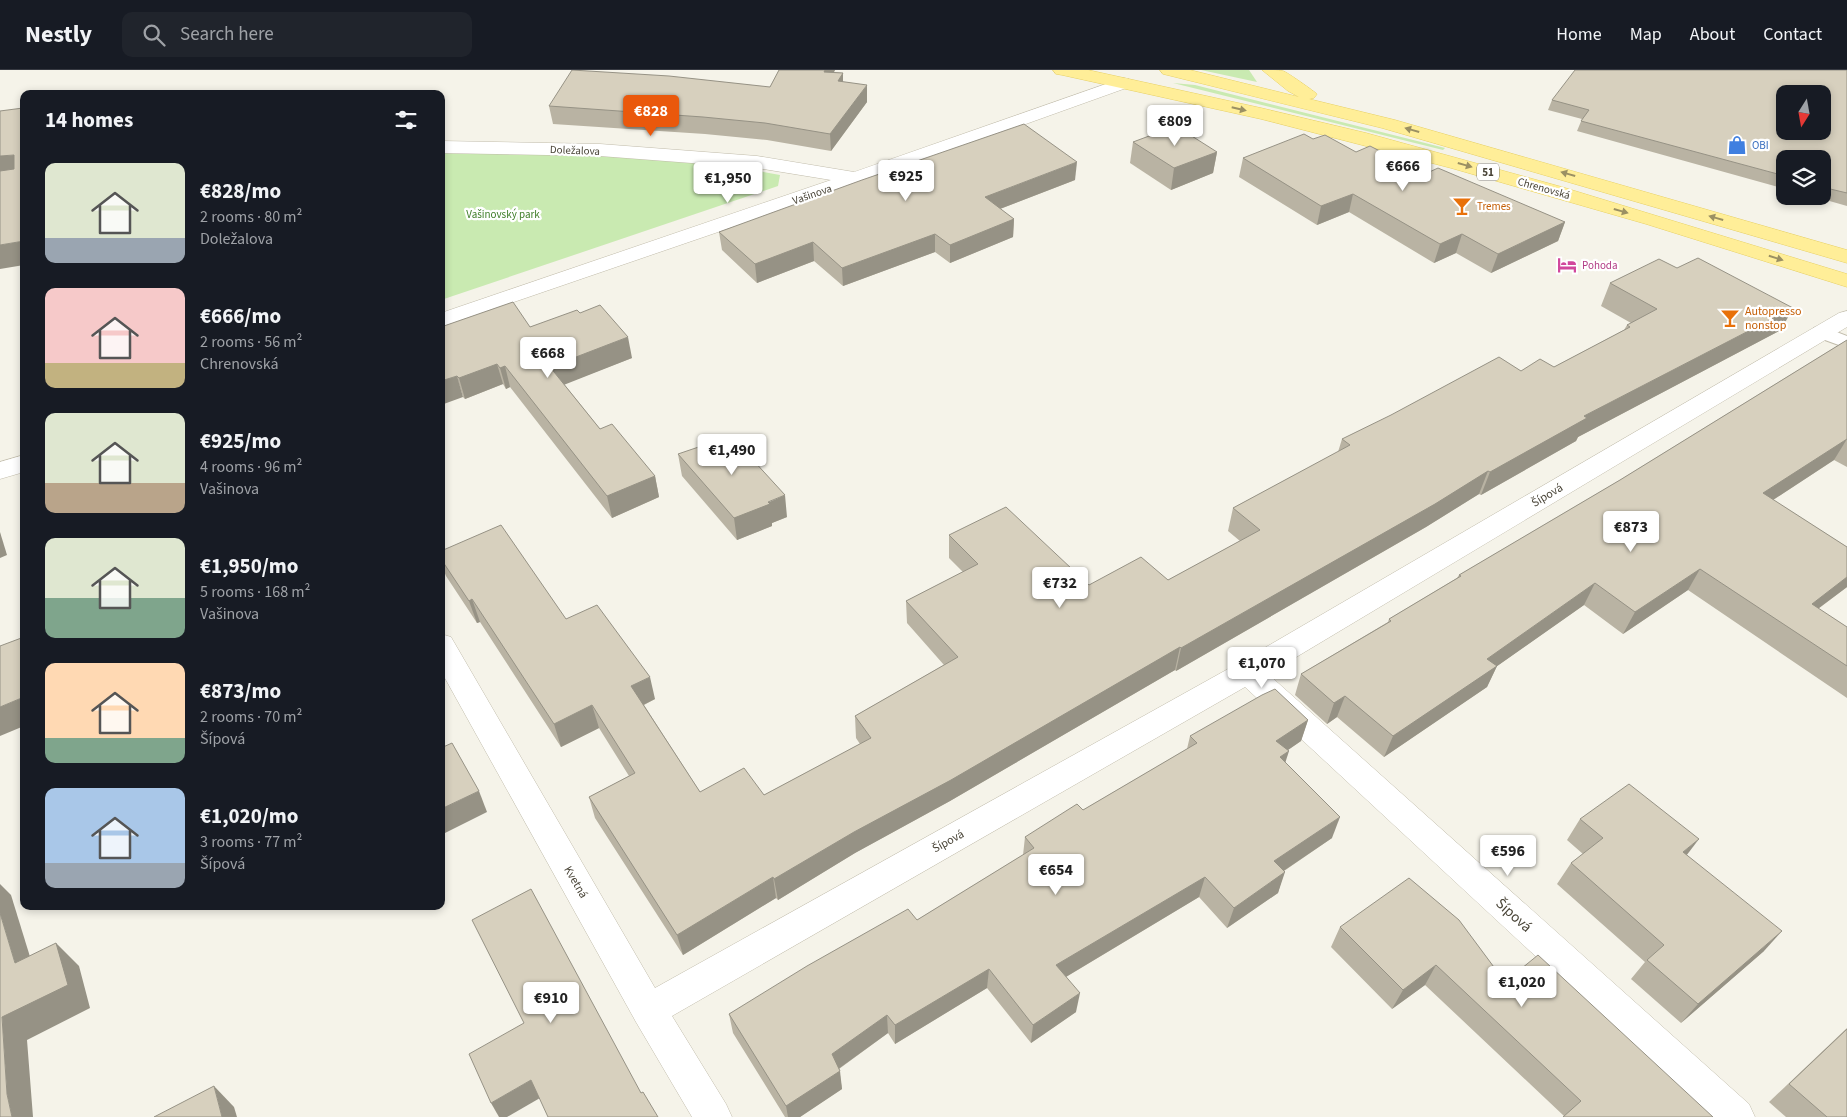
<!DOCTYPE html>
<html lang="en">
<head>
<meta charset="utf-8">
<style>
	body { margin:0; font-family:"Source Sans 3",sans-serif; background:#20242c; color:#f1f3f6; height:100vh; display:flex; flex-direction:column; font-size:19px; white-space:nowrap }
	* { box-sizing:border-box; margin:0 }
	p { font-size:16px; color:#9ea1a6 }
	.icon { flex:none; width:28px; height:28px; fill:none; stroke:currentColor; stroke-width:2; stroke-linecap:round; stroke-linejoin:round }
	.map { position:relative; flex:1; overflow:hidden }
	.details { position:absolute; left:20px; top:20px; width:425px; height:820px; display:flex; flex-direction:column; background:#171b24; border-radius:10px; box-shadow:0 2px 8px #0003 }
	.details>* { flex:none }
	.needle { width:32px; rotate:191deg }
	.buttons { position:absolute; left:1776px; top:15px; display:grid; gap:10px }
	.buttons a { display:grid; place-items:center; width:55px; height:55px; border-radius:10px; background:#171b24; box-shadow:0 2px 8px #0003; font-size:25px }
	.price { position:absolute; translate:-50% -42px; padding:0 11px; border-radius:5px; background:#fff; color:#222; font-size:16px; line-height:32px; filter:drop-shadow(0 1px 2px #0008) }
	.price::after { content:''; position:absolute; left:50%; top:30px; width:15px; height:11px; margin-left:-8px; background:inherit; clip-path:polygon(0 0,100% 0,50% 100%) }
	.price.on { background:#ea580c; color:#fff }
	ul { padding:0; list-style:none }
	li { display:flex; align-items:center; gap:15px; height:125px; padding:0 25px }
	li span { display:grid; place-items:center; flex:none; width:140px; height:100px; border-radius:10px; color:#555 }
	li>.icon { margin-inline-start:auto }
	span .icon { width:60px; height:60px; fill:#fffc; stroke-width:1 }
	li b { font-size:21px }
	h2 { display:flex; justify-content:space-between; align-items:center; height:60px; padding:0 25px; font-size:21px }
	header { display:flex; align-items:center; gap:30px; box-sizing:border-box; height:70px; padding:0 25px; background:#171b24; border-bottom:1px solid #363941 }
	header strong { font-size:24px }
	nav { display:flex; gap:28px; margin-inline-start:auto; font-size:18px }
	.search { width:350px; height:45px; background:#20242c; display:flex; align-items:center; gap:12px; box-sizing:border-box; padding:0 18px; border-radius:10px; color:#9ea1a6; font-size:19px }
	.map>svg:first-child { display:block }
	.green { fill:#c9eab1 }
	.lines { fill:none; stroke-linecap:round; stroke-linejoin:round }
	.lane-casing { stroke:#c1bcab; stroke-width:2 }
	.street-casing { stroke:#c1bcab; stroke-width:1 }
	.primary-casing { stroke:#e7d065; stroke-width:1 }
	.lane { fill:#fff; fill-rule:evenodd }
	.street { fill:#fff; fill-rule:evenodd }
	.primary { fill:#ffee98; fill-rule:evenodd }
	.wall { fill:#b9b3a3 }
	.shaded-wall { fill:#969285 }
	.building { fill:#d7d0be; stroke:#969285; fill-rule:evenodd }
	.oneway { fill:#9b9063 }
	.labels { text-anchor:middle; stroke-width:4.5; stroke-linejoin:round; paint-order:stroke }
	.far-shop-label { font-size:11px; fill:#366cbe; stroke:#fff; text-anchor:start }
	.far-street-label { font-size:11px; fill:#494437; stroke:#fff }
	.shield { fill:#fff; stroke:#807c73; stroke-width:1 }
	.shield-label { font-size:11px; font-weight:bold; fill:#494437 }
	.far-food-label { font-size:11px; fill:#c56008; stroke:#fff; text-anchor:start }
	.far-park-label { font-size:11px; fill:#3e7d28; stroke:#fff }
	.far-hotel-label { font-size:11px; fill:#b23c85; stroke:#fff; text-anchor:start }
	.food-label { font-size:12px; fill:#c56008; stroke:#fff; text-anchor:start }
	.street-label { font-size:12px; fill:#494437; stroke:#fff }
	.near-street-label { font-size:15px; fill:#494437; stroke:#fff }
</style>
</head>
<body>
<header>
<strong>Nestly</strong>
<div class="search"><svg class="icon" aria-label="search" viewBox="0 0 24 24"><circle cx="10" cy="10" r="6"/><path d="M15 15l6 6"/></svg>Search here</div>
<nav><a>Home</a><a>Map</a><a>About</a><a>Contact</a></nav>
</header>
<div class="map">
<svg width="1847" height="1047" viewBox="0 0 1847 1047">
	<rect width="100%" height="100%" fill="#f5f3e9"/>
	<!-- green -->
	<g class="green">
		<polygon points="1201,0 1249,0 1257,12"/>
		<polygon points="1173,13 1195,15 1445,78 1443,80"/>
		<polygon points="441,83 604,85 721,94 780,105 778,116 441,230"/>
	</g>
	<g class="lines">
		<!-- lane casing -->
		<g class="lane-casing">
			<polygon id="lane" points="1821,256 1847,266 1847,278 1814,266 1812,262 1814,258"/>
		</g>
		<!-- street casing -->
		<g class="street-casing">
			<g id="street">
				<polygon points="1123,8 1129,9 1132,13 1129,17 864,112 441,257 441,243 831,110 757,98 600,86 441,83 441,71 600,74 757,86 854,102"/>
				<polygon points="1847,241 1847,257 1268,604 1749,1034 1755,1047 1709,1047 1245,617 672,946 726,1034 732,1047 692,1047 636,952 441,601 441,564 451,567 655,918 1237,594 1839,243"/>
				<polygon points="24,385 24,402 0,409 0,392"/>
			</g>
		</g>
		<!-- primary casing -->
		<g class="primary-casing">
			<g id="primary">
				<polygon points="1053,0 1088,0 1261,38 1366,63 1562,117 1847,204 1847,217 1646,154 1451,98 1261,49 1062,5 1056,4"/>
				<path d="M 1160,0 L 1190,0 L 1299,27 L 1288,21 L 1262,0 C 1268,0 1278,0 1283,1 C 1287,2 1315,22 1317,24 L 1314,28 L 1309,29 L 1395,50 L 1847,180 L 1847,193 L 1382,58 L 1163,4 Z"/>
			</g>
		</g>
		<!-- lane -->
		<use href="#lane" class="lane"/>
		<!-- street -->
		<use href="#street" class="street"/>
		<!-- primary -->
		<use href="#primary" class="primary"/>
	</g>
	<!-- wall -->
	<g class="wall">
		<polygon points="779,0 835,0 834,2 843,3 843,12 867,32 831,81 767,70 705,64 553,54 549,36 770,17"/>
		<polygon points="1847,0 1847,136 1812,126 1822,126 1822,89 1785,89 1785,119 1577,61 1582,49 1548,40 1552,30"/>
		<polygon points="1313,69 1425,104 1565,152 1558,171 1491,203 1456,183 1434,193 1349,142 1317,155 1239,107 1243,88"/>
		<polygon points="1133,72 1217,82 1213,103 1171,120 1130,93"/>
		<polygon points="1075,110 1000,139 1014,149 1013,167 950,193 935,182 843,216 814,191 757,213 722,180 719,162"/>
		<polygon points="1610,213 1781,260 1578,367 1576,371 1481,425 1479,424 1426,457 1176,601 1175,600 950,731 855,783 778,830 776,828 683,885 595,748 589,727 629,706 599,658 561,677 480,552 477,553 446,506 441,494 441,481 566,549 655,629 644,635 700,722 764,725 860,674 856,668 855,646 944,595 907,553 906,531 963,502 949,488 949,465 1089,515 1168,510 1240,471 1228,461 1233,438 1338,382 1342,369 1521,301 1554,297 1624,260 1627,255 1631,253 1601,236"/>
		<polygon points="580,243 632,288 564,314 600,359 655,406 659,427 612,448 510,317 506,319 503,314 465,329 463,327 441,257 530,257"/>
		<polygon points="1847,270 1847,397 1834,390 1773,430 1847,477 1847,517 1818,539 1847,557 1847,628 1688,520 1623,564 1584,535 1497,596 1487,617 1384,687 1337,647 1327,654 1295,625 1301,604 1388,552 1389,549 1457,508 1459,505 1620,410"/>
		<polygon points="678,384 787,447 772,453 772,456 737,470 682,406"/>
		<polygon points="1308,650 1301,671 1288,680 1285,692 1332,768 1284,801 1278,823 1227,858 1199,827 1066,907 1076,942 1031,973 987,918 895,974 888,963 839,999 842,1019 800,1047 785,1047 733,963 729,944 917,850 1023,785 1025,767 1083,740 1187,679 1190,666"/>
		<polygon points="1580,749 1687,785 1764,881 1681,953 1631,909 1645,892 1557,814 1571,793 1583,784 1567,770"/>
		<polygon points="1340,857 1505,912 1713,1047 1564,1046 1425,915 1392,939 1331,877"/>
		<polygon points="1847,958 1847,1047 1786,1047 1769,1032"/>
	</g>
	<!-- shaded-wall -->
	<g class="shaded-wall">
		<polygon points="825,0 835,0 825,18 824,2"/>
		<polygon points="843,3 843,20 838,11"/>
		<polygon points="867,15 867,32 831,81 830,64"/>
		<polygon points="1217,82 1213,103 1171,120 1174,98"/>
		<polygon points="14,85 24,103 0,109 0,86"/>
		<polygon points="1077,92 1075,110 984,145 985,127"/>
		<polygon points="1353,124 1349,142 1317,155 1321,136"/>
		<polygon points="1014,149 1013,167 950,193 950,175"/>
		<polygon points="1565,152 1558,171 1491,203 1498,184"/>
		<polygon points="935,164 935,182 843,216 842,198"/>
		<polygon points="1462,164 1456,183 1434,193 1440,174"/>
		<polygon points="24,171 24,195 0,199 0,175"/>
		<polygon points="813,172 814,191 757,213 755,194"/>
		<polygon points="1793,238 1781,260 1578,367 1576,371 1481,425 1490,402 1584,346"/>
		<polygon points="628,267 632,288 556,318 550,297"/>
		<polygon points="497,294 503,314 465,329 459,308"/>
		<polygon points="505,296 510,317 506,319 500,298"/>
		<polygon points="457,306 463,327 441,335 441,311"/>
		<polygon points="1847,369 1834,390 1750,445 1763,423"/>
		<polygon points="1488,401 1479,424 1426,457 1176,601 1181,578"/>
		<polygon points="655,406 659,427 612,448 607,426"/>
		<polygon points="785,425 787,447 772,453 772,456 737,470 734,448"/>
		<polygon points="0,462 7,485 0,488"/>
		<polygon points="1700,499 1688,520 1623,564 1635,542"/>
		<polygon points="1847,507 1847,517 1796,555 1812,534"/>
		<polygon points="1595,513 1584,535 1493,599 1497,596 1487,617 1384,687 1393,666 1487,589"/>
		<polygon points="472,529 480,552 477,553 469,531"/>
		<polygon points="1180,577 1175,600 950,731 855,783 778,830 774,809 854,762"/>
		<polygon points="650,607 655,629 637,638 631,616"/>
		<polygon points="1345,626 1337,647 1327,654 1334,633"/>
		<polygon points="24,627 24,656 0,666 0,637"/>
		<polygon points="592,635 599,658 561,677 554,654"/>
		<polygon points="1308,650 1301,671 1269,693 1276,671"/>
		<polygon points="1289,681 1282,703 1280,687"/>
		<polygon points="479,721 487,742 441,765 441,739"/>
		<polygon points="1340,747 1332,768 1267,812 1274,791"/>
		<polygon points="1699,769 1683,790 1683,782"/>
		<polygon points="1285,802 1278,823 1227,858 1234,838"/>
		<polygon points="773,807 776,828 683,885 677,865"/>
		<polygon points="1205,807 1199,827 1054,914 1056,895"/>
		<polygon points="0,814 11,825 39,916 15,893 0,843"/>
		<polygon points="1782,861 1764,881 1681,953 1698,934"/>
		<polygon points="56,873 79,896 90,938 27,970 33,1047 12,1047 7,1024 2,947"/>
		<polygon points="1436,895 1425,915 1392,939 1403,920"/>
		<polygon points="989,899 987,918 895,974 895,955"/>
		<polygon points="1080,923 1076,942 1031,973 1033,955"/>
		<polygon points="887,945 888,963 834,1002 832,984"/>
		<polygon points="840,1001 842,1019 800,1047 788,1047 786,1036"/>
		<polygon points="531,1010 540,1028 507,1047 499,1047 491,1033"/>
		<polygon points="214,1016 234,1037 237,1047 222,1047"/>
	</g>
	<!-- building -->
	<g class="building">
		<polygon points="572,0 669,6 770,17 779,0 825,0 824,2 843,3 838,11 867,15 830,64 765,53 703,47 549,36"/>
		<path d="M 1575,0 L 1847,0 L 1847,123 L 1822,117 L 1822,89 L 1785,89 L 1785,106 L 1581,51 L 1589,40 L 1552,30 ZM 1785,24 L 1822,24 L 1822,61 L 1785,61 Z"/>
		<polygon points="23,38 24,39 24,171 0,175 0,101 14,99 14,85 0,86 0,41"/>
		<polygon points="1024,54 1077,92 985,127 1014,149 950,175 935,164 842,198 813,172 755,194 719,162 862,110"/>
		<polygon points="1176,56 1217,82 1174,98 1133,72"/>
		<polygon points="1304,64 1313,69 1325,65 1356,82 1370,76 1425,104 1438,98 1565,152 1498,184 1462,164 1440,174 1353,124 1321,136 1243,88"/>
		<polygon points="1698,188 1793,238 1584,346 1587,348 1490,402 1488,401 1435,434 1181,578 1180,577 951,710 854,762 774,809 773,807 677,865 589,727 635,703 592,635 554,654 472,529 469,531 441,489 441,481 501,455 566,549 597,535 650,607 631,616 700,722 744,698 764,725 871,668 855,646 958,587 906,531 978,494 949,465 1006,437 1089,515 1141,487 1168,510 1260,460 1233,438 1350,375 1342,369 1391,345 1499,287 1521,301 1540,289 1554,297 1630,257 1627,255 1657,239 1610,213 1659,189 1677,198"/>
		<polygon points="513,232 530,257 577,240 580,243 600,235 628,267 550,297 600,359 612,354 655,406 607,426 505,296 500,298 497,294 459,308 457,306 441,311 441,257"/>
		<polygon points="1847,270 1847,369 1763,423 1847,477 1847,507 1812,534 1847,557 1847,596 1700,499 1635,542 1595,513 1487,589 1497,596 1393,666 1345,626 1334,633 1301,604 1391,551 1389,549 1461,506 1459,505 1620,410"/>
		<polygon points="731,366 785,425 768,432 770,434 734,448 678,384"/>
		<polygon points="24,567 24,627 0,637 0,576"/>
		<polygon points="1275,619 1308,650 1276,671 1289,681 1280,687 1340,747 1274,791 1285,802 1234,838 1205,807 1056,895 1080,923 1033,955 989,899 895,955 887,945 832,984 840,1001 786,1036 729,944 807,896 908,839 917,850 1034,778 1025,767 1077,734 1083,740 1197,673 1190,666 1262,625"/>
		<polygon points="452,673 479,721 441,739 441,678"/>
		<polygon points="1629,714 1699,769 1683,782 1782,861 1698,934 1647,890 1664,875 1571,793 1603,768 1580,749"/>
		<polygon points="1409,808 1459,850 1505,912 1538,885 1713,1047 1563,1047 1581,1031 1436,895 1403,920 1340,857"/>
		<polygon points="531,819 641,1023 643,1022 658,1047 548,1047 531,1010 491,1033 469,984 524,953 472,850"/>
		<polygon points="0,843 15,893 56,873 68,915 2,947 7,1024 12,1047 0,1047"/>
		<polygon points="1847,959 1847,1047 1827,1047 1789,1014"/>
		<polygon points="214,1016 222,1047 154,1047"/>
	</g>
	<!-- one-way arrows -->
	<defs><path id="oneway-solid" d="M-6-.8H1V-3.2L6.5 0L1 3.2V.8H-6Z" transform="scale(1.25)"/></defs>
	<g class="oneway">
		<use href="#oneway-solid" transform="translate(1239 39) rotate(13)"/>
		<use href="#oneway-solid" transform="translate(1412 60) rotate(-164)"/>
		<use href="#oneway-solid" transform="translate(1465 95) rotate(16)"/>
		<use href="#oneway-solid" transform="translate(1568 104) rotate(-164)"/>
		<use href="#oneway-solid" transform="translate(1621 141) rotate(16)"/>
		<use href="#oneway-solid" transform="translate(1716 148) rotate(-164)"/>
		<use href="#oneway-solid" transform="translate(1776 188) rotate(17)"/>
	</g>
	<!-- icons -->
	<defs>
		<g id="shop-bare" transform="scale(1.5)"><path d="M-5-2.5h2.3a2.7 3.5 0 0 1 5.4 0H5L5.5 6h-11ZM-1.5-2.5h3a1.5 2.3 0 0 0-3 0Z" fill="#3f7fe0" stroke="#fff" stroke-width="2.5" paint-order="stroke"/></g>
		<g id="bar-bare" transform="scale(1.5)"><path d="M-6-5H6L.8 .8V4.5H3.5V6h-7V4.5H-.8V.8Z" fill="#e8710a" stroke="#fff" stroke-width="2.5" paint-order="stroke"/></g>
		<g id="hotel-bare" transform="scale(1.5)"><path d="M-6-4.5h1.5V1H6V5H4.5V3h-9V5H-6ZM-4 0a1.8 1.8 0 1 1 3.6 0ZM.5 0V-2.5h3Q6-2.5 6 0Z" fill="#d1479c" stroke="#fff" stroke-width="2.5" paint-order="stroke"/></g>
	</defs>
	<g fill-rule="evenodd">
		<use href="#shop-bare" x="1737" y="75"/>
		<use href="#bar-bare" x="1462" y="136"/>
		<use href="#hotel-bare" x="1567" y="195"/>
		<use href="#bar-bare" x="1730" y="248"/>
	</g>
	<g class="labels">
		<!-- far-shop labels -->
		<g class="far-shop-label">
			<text x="1752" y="79">OBI</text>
		</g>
		<!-- far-street labels -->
		<g class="far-street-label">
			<text transform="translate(575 80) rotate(2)" y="4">Doležalova</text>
			<text transform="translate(1544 118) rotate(16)" y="4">Chrenovská</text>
			<text transform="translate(812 124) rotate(-19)" y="4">Vašinova</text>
		</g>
		<!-- shield labels -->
		<rect class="shield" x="1477" y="93.5" width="22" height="17" rx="4"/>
		<g class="shield-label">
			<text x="1488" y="106">51</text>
		</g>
		<!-- far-food labels -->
		<g class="far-food-label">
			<text x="1477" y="140">Tremes</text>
		</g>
		<!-- far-park labels -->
		<g class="far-park-label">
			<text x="503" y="148">Vašinovský park</text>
		</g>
		<!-- far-hotel labels -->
		<g class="far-hotel-label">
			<text x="1582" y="199">Pohoda</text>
		</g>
		<!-- food labels -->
		<g class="food-label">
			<text x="1745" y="245">Autopresso<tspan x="1745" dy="14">nonstop</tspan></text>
		</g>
		<!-- street labels -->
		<g class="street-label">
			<text transform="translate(1547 425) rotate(-31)" y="4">Šípová</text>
			<text transform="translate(948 771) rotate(-29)" y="4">Šípová</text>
			<text transform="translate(576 812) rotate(60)" y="4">Kvetná</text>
		</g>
		<!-- near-street labels -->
		<g class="near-street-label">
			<text transform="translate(1514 845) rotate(42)" y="5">Šípová</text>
		</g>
	</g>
</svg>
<div class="buttons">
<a><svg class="needle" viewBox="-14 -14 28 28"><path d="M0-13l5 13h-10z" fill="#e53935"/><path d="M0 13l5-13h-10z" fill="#9ea1a6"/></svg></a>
<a><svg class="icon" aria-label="layers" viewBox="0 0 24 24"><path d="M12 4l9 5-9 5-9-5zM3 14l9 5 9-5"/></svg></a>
</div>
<b class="price on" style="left:651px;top:67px">€828</b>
<b class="price" style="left:1175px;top:77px">€809</b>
<b class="price" style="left:1403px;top:122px">€666</b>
<b class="price" style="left:906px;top:132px">€925</b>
<b class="price" style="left:728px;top:134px">€1,950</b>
<b class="price" style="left:548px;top:309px">€668</b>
<b class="price" style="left:732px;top:406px">€1,490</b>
<b class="price" style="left:1631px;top:483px">€873</b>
<b class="price" style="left:1060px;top:539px">€732</b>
<b class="price" style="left:1262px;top:619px">€1,070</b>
<b class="price" style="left:1508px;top:807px">€596</b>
<b class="price" style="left:1056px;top:826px">€654</b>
<b class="price" style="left:1522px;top:938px">€1,020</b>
<b class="price" style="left:551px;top:954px">€910</b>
<section class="details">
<h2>14 homes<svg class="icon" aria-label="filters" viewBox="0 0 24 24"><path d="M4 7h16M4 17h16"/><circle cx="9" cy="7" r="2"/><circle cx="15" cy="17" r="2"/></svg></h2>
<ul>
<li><span style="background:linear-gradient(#dfe7d0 75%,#9aa5b1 0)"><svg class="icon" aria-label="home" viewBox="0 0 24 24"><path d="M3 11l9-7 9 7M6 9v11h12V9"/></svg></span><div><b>€828/mo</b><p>2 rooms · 80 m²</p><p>Doležalova</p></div></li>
<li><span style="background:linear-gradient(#f6c9c9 75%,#c2b280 0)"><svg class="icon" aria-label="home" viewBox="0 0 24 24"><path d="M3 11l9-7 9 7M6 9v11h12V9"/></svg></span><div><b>€666/mo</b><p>2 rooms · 56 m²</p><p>Chrenovská</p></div></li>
<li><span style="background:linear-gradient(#dfe7d0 70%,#b9a48a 0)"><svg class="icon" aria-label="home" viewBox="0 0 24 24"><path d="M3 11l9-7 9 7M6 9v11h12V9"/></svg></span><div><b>€925/mo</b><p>4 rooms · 96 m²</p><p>Vašinova</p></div></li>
<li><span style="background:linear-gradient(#dfe7d0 60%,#7fa58c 0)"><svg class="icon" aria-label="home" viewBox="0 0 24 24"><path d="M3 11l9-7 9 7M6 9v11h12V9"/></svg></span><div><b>€1,950/mo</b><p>5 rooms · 168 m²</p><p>Vašinova</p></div></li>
<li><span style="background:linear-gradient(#ffd9b3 75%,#7fa58c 0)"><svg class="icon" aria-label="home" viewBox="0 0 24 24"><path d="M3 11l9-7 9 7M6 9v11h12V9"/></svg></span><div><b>€873/mo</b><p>2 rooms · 70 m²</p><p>Šípová</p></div></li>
<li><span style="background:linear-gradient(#a9c7e8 75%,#9aa5b1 0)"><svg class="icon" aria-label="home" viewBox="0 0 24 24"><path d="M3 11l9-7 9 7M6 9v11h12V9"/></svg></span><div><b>€1,020/mo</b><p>3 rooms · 77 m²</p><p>Šípová</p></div></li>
</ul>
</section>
</div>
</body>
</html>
